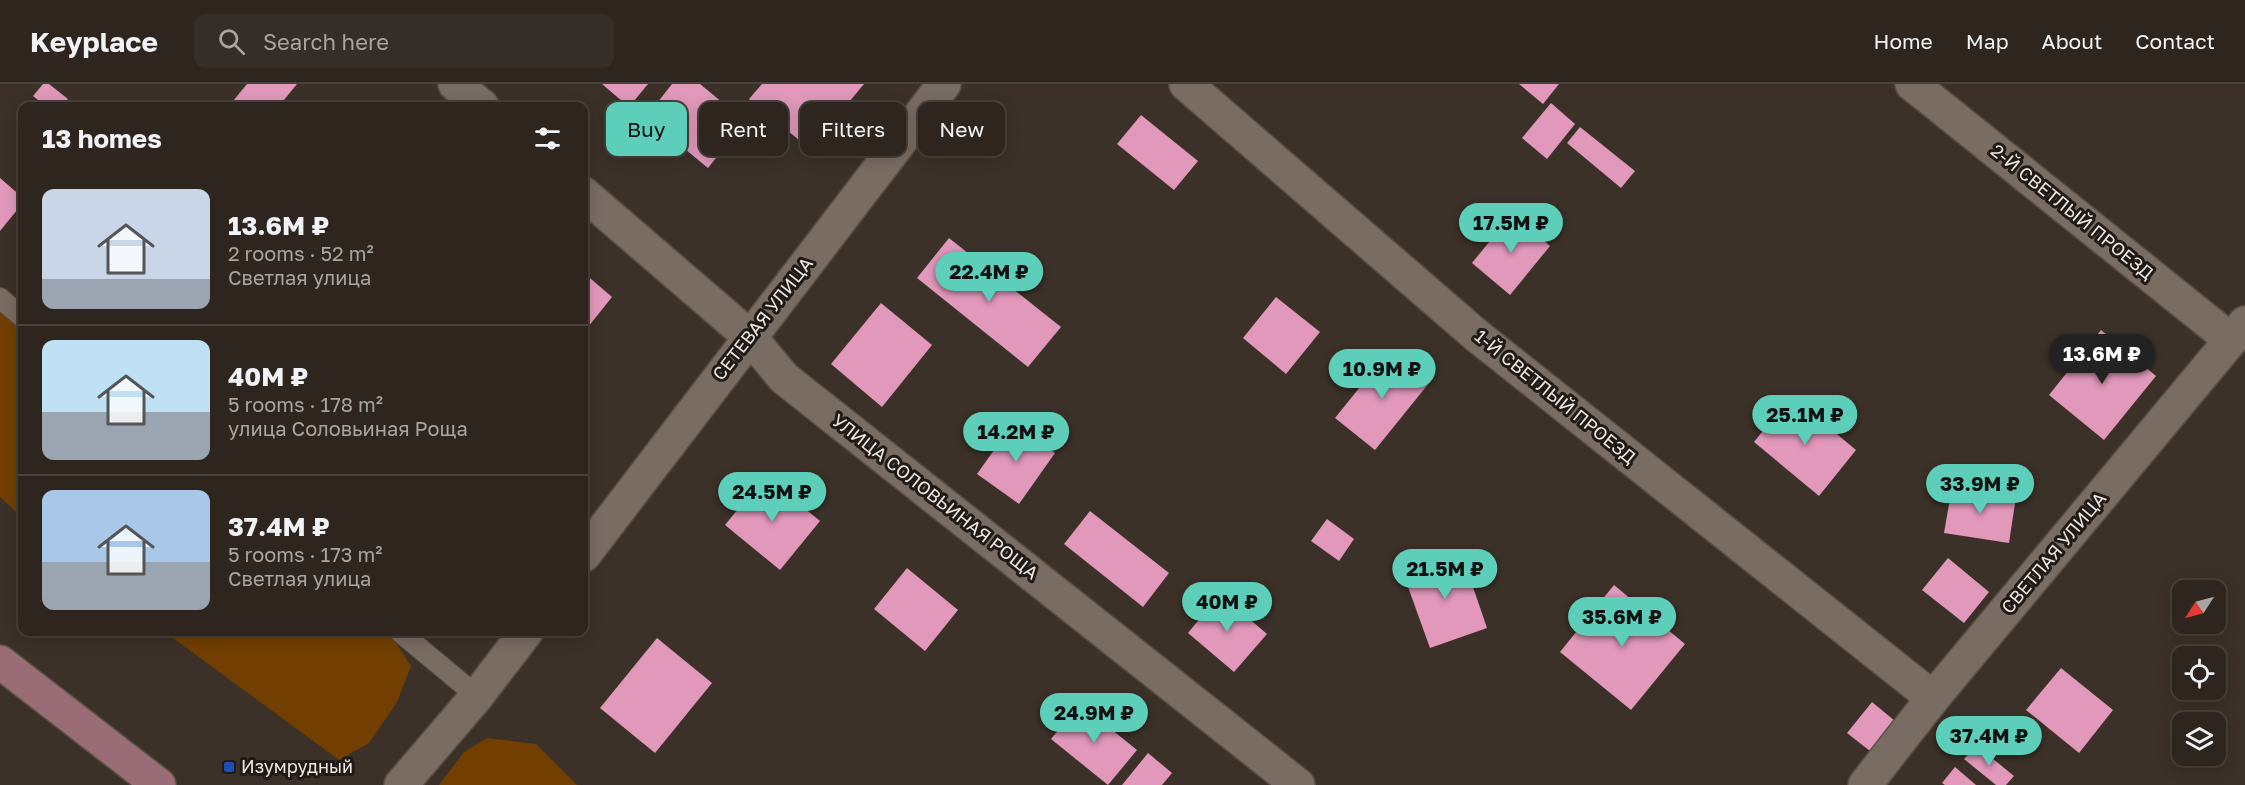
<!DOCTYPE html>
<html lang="en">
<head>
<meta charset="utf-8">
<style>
	body { margin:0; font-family:"Golos Text",sans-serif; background:#352d27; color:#f1f3f6; height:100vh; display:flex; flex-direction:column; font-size:22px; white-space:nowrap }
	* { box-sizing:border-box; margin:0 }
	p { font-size:20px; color:#a7a5a4 }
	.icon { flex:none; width:33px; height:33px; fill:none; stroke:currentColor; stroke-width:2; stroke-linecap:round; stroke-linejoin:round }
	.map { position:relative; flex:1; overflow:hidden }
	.sheet { position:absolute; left:18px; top:18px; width:570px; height:534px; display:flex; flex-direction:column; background:#2d251e; border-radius:12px; box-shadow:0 3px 15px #0003,0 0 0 2px #48423c }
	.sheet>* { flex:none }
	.banner { position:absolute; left:606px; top:18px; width:570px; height:54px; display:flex; gap:12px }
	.needle { width:39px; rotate:234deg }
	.controls { position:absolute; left:2172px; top:496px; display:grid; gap:12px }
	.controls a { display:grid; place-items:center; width:54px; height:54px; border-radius:12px; background:#2d251e; box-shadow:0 3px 15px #0003,0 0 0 2px #48423c; font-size:30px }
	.price { position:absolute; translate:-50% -51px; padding:0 14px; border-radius:21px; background:#5cceba; color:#111; font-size:20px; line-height:39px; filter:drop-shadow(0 2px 3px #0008) }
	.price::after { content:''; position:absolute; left:50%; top:36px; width:18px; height:14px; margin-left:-9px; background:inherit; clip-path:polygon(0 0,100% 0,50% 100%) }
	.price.selected { background:#222; color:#fff }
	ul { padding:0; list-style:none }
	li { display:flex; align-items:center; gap:18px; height:150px; padding:0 24px }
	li+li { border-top:2px solid #48423c }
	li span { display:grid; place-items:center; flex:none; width:168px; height:120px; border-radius:12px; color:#555 }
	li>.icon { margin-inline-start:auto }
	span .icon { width:72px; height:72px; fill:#fffc; stroke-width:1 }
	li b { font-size:26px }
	h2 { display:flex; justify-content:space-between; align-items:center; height:72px; padding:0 24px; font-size:26px }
	.tag { padding:0 21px; border-radius:12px; background:#2d251e; box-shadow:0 3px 15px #0003,0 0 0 2px #48423c; font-size:21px; line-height:54px }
	.tag.selected { background:#5cceba; color:#111 }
	header { display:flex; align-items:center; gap:36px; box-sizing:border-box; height:84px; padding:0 30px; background:#2d251e; border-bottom:2px solid #48423c }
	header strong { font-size:28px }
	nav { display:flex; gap:33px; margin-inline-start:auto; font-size:21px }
	.search { width:420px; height:54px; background:#352d27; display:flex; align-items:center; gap:15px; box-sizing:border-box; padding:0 21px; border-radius:12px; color:#a7a5a4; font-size:22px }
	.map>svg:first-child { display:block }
	.green { fill:#723f00 }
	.building { fill:#e198bb }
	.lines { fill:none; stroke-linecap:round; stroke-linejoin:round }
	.service-casing { stroke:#584e46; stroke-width:22 }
	.minor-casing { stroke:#584e46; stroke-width:36 }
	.primary-casing { stroke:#584e46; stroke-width:36 }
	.service { stroke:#796c62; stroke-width:20 }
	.minor { stroke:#796c62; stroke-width:33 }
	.primary { stroke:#9a6c76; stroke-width:33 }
	.transit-dot { fill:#1a4fb4; stroke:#1f1a16; stroke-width:2 }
	.labels { text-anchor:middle; stroke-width:6; stroke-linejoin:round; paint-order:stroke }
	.street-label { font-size:18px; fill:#ede6e0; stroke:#1f1a16 }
	.poi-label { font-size:18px; fill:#ede6e0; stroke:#1f1a16; text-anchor:start }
</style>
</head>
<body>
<header>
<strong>Keyplace</strong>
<div class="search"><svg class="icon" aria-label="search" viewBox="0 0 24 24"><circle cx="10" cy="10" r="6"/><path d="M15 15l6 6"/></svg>Search here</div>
<nav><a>Home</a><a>Map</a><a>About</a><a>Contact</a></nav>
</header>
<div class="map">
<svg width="2245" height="701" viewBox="0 0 2245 701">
	<rect width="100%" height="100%" fill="#3c3128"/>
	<!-- green -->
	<g class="green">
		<polygon points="0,216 22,234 22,433 0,413"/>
		<polygon points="165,548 389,548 411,582 397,618 369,659 339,676"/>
		<polygon points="487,654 536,660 577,701 439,701 464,668"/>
	</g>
	<!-- building -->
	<g class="building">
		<polygon points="43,0 49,0 68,15 62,22 46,22 33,12"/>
		<polygon points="247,0 297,0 279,22 229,22"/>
		<polygon points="602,0 648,0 629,23"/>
		<polygon points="672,0 700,0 745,37 708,84 646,33"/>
		<polygon points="762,0 864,0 810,65 749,15"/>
		<polygon points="1519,0 1559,0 1543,20"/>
		<polygon points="1551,19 1575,40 1547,75 1522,54"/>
		<polygon points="1141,31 1198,77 1174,106 1117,60"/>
		<polygon points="1580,43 1635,87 1621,104 1567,59"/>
		<polygon points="0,94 22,113 22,120 0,147"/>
		<polygon points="1512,130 1550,162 1510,211 1472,179"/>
		<polygon points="949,154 1061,243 1028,283 917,194"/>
		<polygon points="584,189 612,213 584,248"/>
		<polygon points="1276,213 1320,248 1286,290 1243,254"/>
		<polygon points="881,219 932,261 882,323 831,280"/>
		<polygon points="2101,246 2156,292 2104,356 2049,311"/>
		<polygon points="1389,267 1429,299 1375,366 1335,334"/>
		<polygon points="1791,312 1856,366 1819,412 1754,358"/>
		<polygon points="1014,338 1055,369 1019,420 977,390"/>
		<polygon points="765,392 820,437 780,486 725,441"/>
		<polygon points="1952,403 2016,413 2009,459 1944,449"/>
		<polygon points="1090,427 1169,489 1143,523 1064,460"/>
		<polygon points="1327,435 1354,455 1339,477 1311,457"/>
		<polygon points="1461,468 1487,544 1430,564 1403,489"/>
		<polygon points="1948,474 1989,508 1964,539 1922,506"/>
		<polygon points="907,484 958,526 925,567 874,525"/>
		<polygon points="1614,501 1685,560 1631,626 1560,568"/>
		<polygon points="1220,510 1267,550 1234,588 1188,549"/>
		<polygon points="657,554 712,599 655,669 600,624"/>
		<polygon points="2061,584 2113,626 2079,669 2026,626"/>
		<polygon points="1872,618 1895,637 1870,667 1847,649"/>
		<polygon points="1080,620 1137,666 1108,701 1051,655"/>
		<polygon points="1976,661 2014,692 2006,701 1996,701 1964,675"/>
		<polygon points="1148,669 1172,689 1162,701 1122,701"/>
		<polygon points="1955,683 1976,701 1945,701 1942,699"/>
	</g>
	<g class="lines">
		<!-- service casing -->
		<g class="service-casing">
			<g id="service">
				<polyline points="0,214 22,233"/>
				<polyline points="400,548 477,612"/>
			</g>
		</g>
		<!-- minor casing -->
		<g class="minor-casing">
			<g id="minor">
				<polyline points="455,0 482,22"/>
				<polyline points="1186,0 1476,251 1933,614"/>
				<polyline points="1912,0 2231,256"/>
				<polyline points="584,110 749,252 784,294 1298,701"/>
				<polyline points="584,471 944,0"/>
				<polyline points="401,701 477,612 526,548"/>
				<polyline points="1865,701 1933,614 2245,239"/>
			</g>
		</g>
		<!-- primary casing -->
		<g class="primary-casing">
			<polyline id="primary" points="0,578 159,701"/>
		</g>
		<!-- service -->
		<use href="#service" class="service"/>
		<!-- minor -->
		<use href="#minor" class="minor"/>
		<!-- primary -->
		<use href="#primary" class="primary"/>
	</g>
	<!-- markers -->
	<rect class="transit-dot" x="223" y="677" width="12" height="12" rx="3"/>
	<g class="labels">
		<!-- street labels -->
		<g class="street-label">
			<text transform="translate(2072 128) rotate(39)" y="6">2-Й СВЕТЛЫЙ ПРОЕЗД</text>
			<text transform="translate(763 235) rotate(-52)" y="6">СЕТЕВАЯ УЛИЦА</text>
			<text transform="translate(1555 313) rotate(39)" y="6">1-Й СВЕТЛЫЙ ПРОЕЗД</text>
			<text transform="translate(935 413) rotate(38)" y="6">УЛИЦА СОЛОВЬИНАЯ РОЩА</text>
			<text transform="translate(2054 469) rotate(-50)" y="6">СВЕТЛАЯ УЛИЦА</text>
		</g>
		<!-- poi labels -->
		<g class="poi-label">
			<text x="241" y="689">Изумрудный</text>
		</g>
	</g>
</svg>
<div class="controls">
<a><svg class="needle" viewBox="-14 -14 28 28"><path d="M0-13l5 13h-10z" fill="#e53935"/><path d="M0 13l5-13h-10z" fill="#a7a5a4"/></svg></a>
<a><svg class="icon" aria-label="locate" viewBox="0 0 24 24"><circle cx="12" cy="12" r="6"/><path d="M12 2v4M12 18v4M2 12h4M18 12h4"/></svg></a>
<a><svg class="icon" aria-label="layers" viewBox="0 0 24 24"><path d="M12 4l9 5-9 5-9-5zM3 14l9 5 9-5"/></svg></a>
</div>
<b class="price" style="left:1511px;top:170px">17.5M ₽</b>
<b class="price" style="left:989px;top:219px">22.4M ₽</b>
<b class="price selected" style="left:2102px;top:301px">13.6M ₽</b>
<b class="price" style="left:1382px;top:316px">10.9M ₽</b>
<b class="price" style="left:1805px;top:362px">25.1M ₽</b>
<b class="price" style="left:1016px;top:379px">14.2M ₽</b>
<b class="price" style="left:1980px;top:431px">33.9M ₽</b>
<b class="price" style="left:772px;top:439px">24.5M ₽</b>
<b class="price" style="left:1445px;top:516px">21.5M ₽</b>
<b class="price" style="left:1227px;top:549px">40M ₽</b>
<b class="price" style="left:1622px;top:564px">35.6M ₽</b>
<b class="price" style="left:1094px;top:660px">24.9M ₽</b>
<b class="price" style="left:1989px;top:683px">37.4M ₽</b>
<div class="banner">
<a class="tag selected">Buy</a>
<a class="tag">Rent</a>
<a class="tag">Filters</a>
<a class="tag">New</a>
</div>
<section class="sheet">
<h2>13 homes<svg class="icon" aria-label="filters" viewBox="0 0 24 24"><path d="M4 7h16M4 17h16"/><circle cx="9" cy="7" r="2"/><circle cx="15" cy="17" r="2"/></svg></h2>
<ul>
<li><span style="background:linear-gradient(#c9d6e8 75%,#9aa5b1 0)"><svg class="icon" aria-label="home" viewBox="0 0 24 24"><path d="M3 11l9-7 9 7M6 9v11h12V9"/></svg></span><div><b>13.6M ₽</b><p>2 rooms · 52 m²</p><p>Светлая улица</p></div></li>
<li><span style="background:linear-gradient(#bfe0f5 60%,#9aa5b1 0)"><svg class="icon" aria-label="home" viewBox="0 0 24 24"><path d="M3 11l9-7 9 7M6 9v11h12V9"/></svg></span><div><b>40M ₽</b><p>5 rooms · 178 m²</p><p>улица Соловьиная Роща</p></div></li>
<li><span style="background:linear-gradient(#a9c7e8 60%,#9aa5b1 0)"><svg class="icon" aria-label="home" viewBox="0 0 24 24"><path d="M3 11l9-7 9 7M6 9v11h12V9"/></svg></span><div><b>37.4M ₽</b><p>5 rooms · 173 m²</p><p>Светлая улица</p></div></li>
</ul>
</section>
</div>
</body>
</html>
